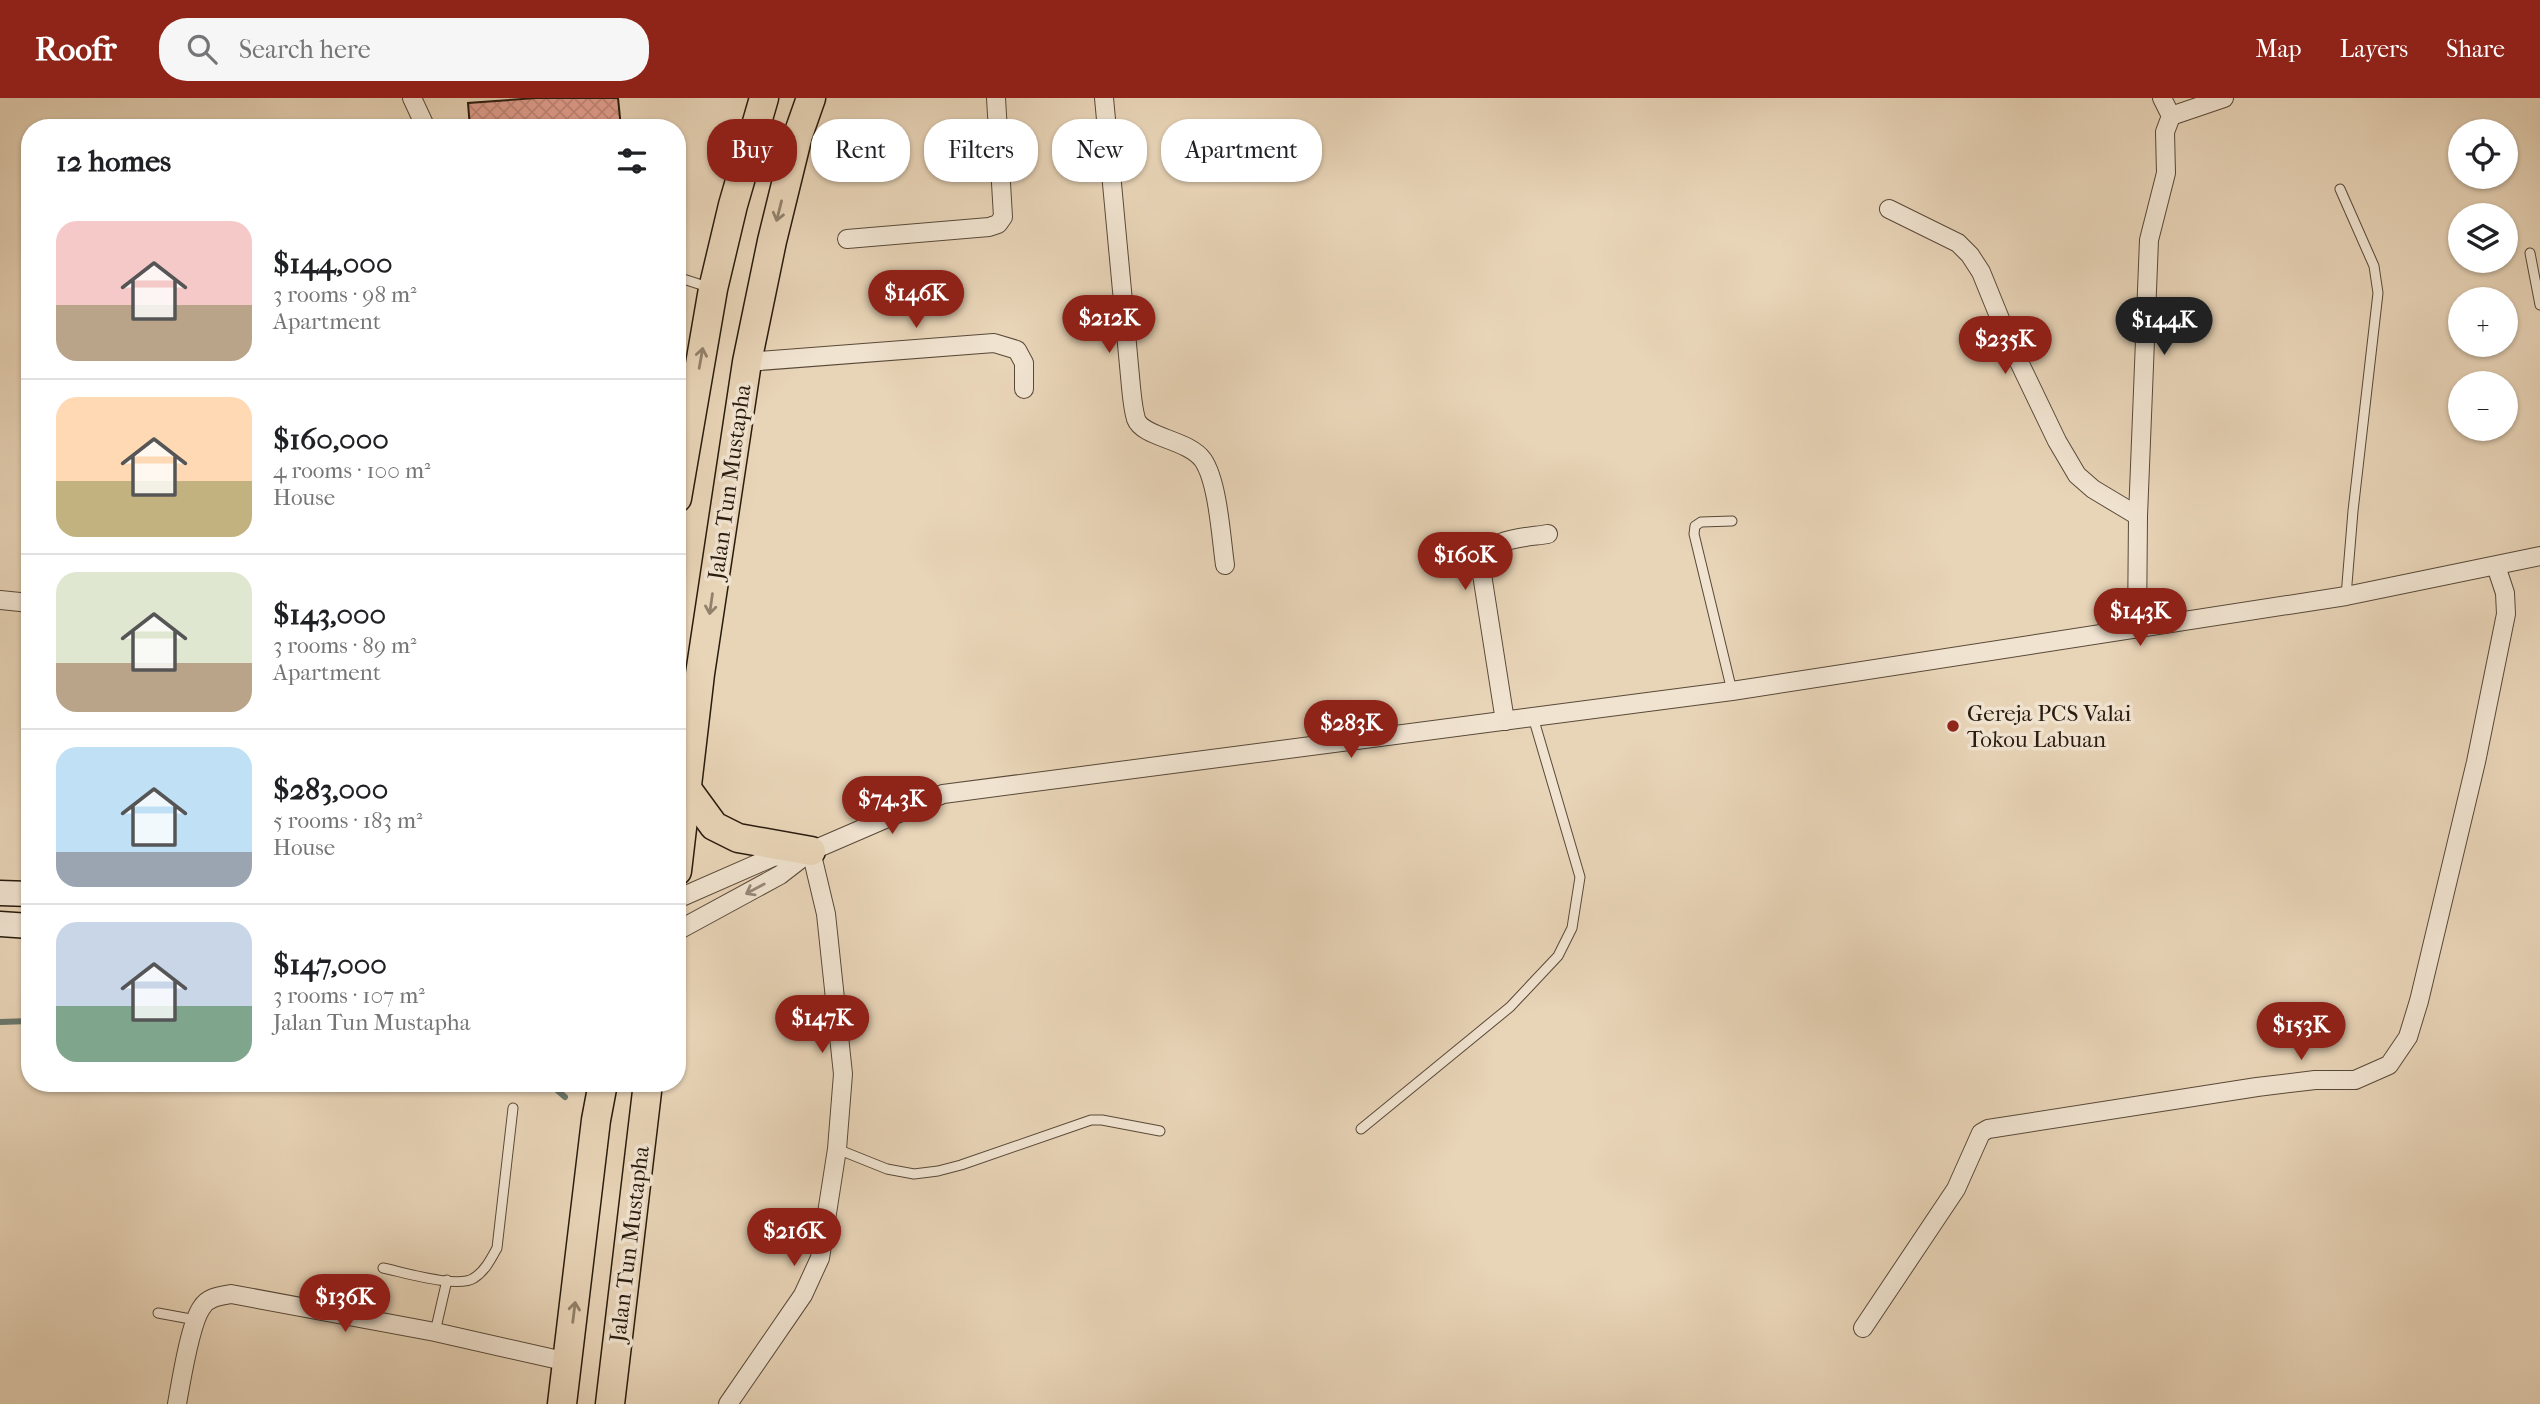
<!DOCTYPE html>
<html lang="en">
<head>
<meta charset="utf-8">
<style>
	body { margin:0; font-family:"IM FELL French Canon",serif; background:#f6f6f6; color:#202124; height:100vh; display:flex; flex-direction:column; font-size:26px; white-space:nowrap }
	* { box-sizing:border-box; margin:0 }
	p { font-size:23px; color:#757577 }
	.icon { flex:none; width:38px; height:38px; fill:none; stroke:currentColor; stroke-width:2; stroke-linecap:round; stroke-linejoin:round }
	.map { position:relative; flex:1; overflow:hidden }
	.side { position:absolute; left:21px; top:21px; width:665px; height:973px; display:flex; flex-direction:column; background:#fff; border-radius:28px; box-shadow:0 2px 5px #0004 }
	.side>* { flex:none }
	.banner { position:absolute; left:707px; top:21px; width:665px; height:63px; display:flex; gap:14px }
	.tools { position:absolute; left:2448px; top:21px; display:grid; gap:14px }
	.tools a { display:grid; place-items:center; width:70px; height:70px; border-radius:50%; background:#fff; box-shadow:0 2px 5px #0004; font-size:35px }
	.price { position:absolute; translate:-50% -60px; padding:0 16px; border-radius:24px; background:#8f2418; color:#fff; font-size:23px; line-height:46px; filter:drop-shadow(0 2px 4px #0008) }
	.price::after { content:''; position:absolute; left:50%; top:42px; width:21px; height:16px; margin-left:-10px; background:inherit; clip-path:polygon(0 0,100% 0,50% 100%) }
	.price.on { background:#222; color:#fff }
	ul { padding:0; list-style:none }
	li { display:flex; align-items:center; gap:21px; height:175px; padding:0 35px }
	li+li { border-top:2px solid #e0e0e0 }
	li span { display:grid; place-items:center; flex:none; width:196px; height:140px; border-radius:21px; color:#555 }
	li>.icon { margin-inline-start:auto }
	span .icon { width:84px; height:84px; fill:#fffc; stroke-width:1 }
	li b { font-size:30px }
	h2 { display:flex; justify-content:space-between; align-items:center; height:84px; padding:0 35px; font-size:30px }
	.chip { padding:0 24px; border-radius:28px; background:#fff; box-shadow:0 2px 5px #0004; font-size:24px; line-height:63px }
	.chip.on { background:#8f2418; color:#fff }
	header { display:flex; align-items:center; gap:42px; box-sizing:border-box; height:98px; padding:0 35px; background:#8f2418; color:#fff }
	header strong { font-size:33px }
	nav { display:flex; gap:38px; margin-inline-start:auto; font-size:24px }
	.search { width:490px; height:63px; background:#f6f6f6; display:flex; align-items:center; gap:18px; box-sizing:border-box; padding:0 24px; border-radius:28px; color:#757577; font-size:26px }
	.map>svg:first-child { display:block }
	.lines { fill:none; stroke-linecap:round; stroke-linejoin:round }
	.stream { stroke:#6b796d; stroke-width:6 }
	.building { fill:url(#building-cross-hatch); stroke:#291b0e; stroke-width:2 }
	.lane-casing { stroke:#594938; stroke-width:11 }
	.street-casing { stroke:#594938; stroke-width:20 }
	.secondary-casing { stroke:#291b0e; stroke-width:27 }
	.primary-casing { stroke:#291b0e; stroke-width:31 }
	.lane { stroke:#f0e3d0; stroke-width:9 }
	.street { stroke:#f0e3d0; stroke-width:18 }
	.secondary { stroke:#f0e3d0; stroke-width:24 }
	.primary { stroke:#e8d4b7; stroke-width:28 }
	.oneway { stroke:#92816b }
	.oneway2 { stroke:#968979 }
	.poi-dot { fill:#8f2418; stroke:#f0e3d0; stroke-width:2.5 }
	.labels { text-anchor:middle; stroke-width:7; stroke-linejoin:round; paint-order:stroke }
	.street-label { font-size:23px; fill:#291b0e; stroke:#f0e3d0 }
	.poi-label { font-size:23px; fill:#291b0e; stroke:#f0e3d0; text-anchor:start }
</style>
</head>
<body>
<header>
<strong>Roofr</strong>
<div class="search"><svg class="icon" aria-label="search" viewBox="0 0 24 24"><circle cx="10" cy="10" r="6"/><path d="M15 15l6 6"/></svg>Search here</div>
<nav><a>Map</a><a>Layers</a><a>Share</a></nav>
</header>
<div class="map">
<svg width="2540" height="1306" viewBox="0 0 2540 1306">
	<defs>
		<pattern id="building-cross-hatch" width="8" height="8" patternUnits="userSpaceOnUse" patternTransform="scale(1.75)"><rect width="8" height="8" fill="#e29f8f"/><path d="M0 0l8 8M0 8l8-8" fill="none" stroke="#c2887a"/></pattern>
	</defs>
	<rect width="100%" height="100%" fill="#e8d4b7"/>
	<filter id="stains"><feTurbulence type="fractalNoise" baseFrequency=".00286" numOctaves="4"/><feColorMatrix values="0 0 0 0 .2 0 0 0 0 .09 0 0 0 0 .02 0 0 0 .5 -.17"/></filter>
	<radialGradient id="worn" r=".72"><stop offset=".6" stop-color="#630" stop-opacity="0"/><stop offset="1" stop-color="#630" stop-opacity=".3"/></radialGradient>
	<g class="lines">
		<!-- stream -->
		<g class="stream">
			<polyline points="0,924 30,923"/>
			<polyline points="549,985 565,999"/>
		</g>
	</g>
	<!-- building -->
	<polygon class="building" points="536,0 618,0 621,30 470,30 468,5"/>
	<g class="lines">
		<!-- lane casing -->
		<g class="lane-casing">
			<g id="lane">
				<polyline points="2340,91 2374,168 2378,195 2353,413 2346,498"/>
				<polyline points="2530,155 2540,207"/>
				<polyline points="677,179 708,189"/>
				<polyline points="1732,423 1701,424 1695,428 1694,436 1732,593"/>
				<polyline points="1361,1031 1510,909 1558,858 1572,830 1580,779 1533,619"/>
				<polyline points="837,1051 887,1071 914,1076 938,1073 961,1067 1091,1022 1102,1022 1160,1033"/>
				<path d="M 383,1170 C 403,1174 458,1191 474,1180 C 485,1173 491,1161 497,1150 L 513,1010"/>
				<polyline points="158,1215 196,1222"/>
				<polyline points="435,1234 447,1182"/>
			</g>
		</g>
		<!-- street casing -->
		<g class="street-casing">
			<g id="street">
				<polyline points="412,0 426,30"/>
				<path d="M 1104,0 L 1131,289 C 1132,299 1133,311 1136,321 C 1143,340 1188,341 1203,362 C 1218,384 1221,439 1225,467"/>
				<polyline points="2171,18 2224,0"/>
				<polyline points="1889,111 1958,145 1970,157 1981,174 2009,243 2057,343 2077,377 2093,391 2138,418"/>
				<polyline points="847,141 989,129 998,126 1003,119 996,0"/>
				<polyline points="747,264 994,245 1017,252 1024,265 1024,291"/>
				<polyline points="0,502 30,505"/>
				<polyline points="2137,531 2138,418 2149,142 2166,75 2165,34 2171,18 2162,0"/>
				<path d="M 1505,623 L 1481,470 C 1484,439 1524,440 1548,436"/>
				<polyline points="677,801 773,759 794,756"/>
				<polyline points="677,833 780,777 811,753 943,696 1732,593 2346,498 2540,458"/>
				<polyline points="1863,1230 1956,1091 1981,1035 1988,1031 2257,989 2315,982 2355,982 2389,967 2408,939 2419,903 2476,664 2506,516 2505,495 2496,468"/>
				<path d="M 177,1306 C 181,1284 190,1225 202,1209 C 208,1199 220,1198 231,1196 L 435,1234 L 568,1264"/>
				<polyline points="728,1306 803,1197 820,1160 837,1051 843,976 826,816 811,753"/>
			</g>
		</g>
		<!-- secondary casing -->
		<g class="secondary-casing">
			<g id="secondary">
				<polyline points="0,795 30,796"/>
				<polyline points="0,826 30,828"/>
			</g>
		</g>
		<!-- primary casing -->
		<g class="primary-casing">
			<g id="primary">
				<polyline points="677,400 713,191 733,107 764,0"/>
				<polyline points="687,691 714,728 738,740 811,753"/>
				<polyline points="677,773 700,576 747,264 772,143 798,37 811,0"/>
				<polyline points="562,1306 596,1022 603,985"/>
				<polyline points="610,1306 648,985"/>
			</g>
		</g>
		<!-- lane -->
		<use href="#lane" class="lane"/>
		<!-- street -->
		<use href="#street" class="street"/>
		<!-- secondary -->
		<use href="#secondary" class="secondary"/>
		<!-- primary -->
		<use href="#primary" class="primary"/>
	</g>
	<!-- one-way arrows -->
	<defs><path id="oneway-shaft" d="M-6 0H5M1.5-3L5.5 0L1.5 3" fill="none" stroke-width="1.6" stroke-linecap="round" stroke-linejoin="round" transform="scale(1.75)"/></defs>
	<g class="oneway">
		<use href="#oneway-shaft" transform="translate(779 113) rotate(104)"/>
		<use href="#oneway-shaft" transform="translate(701 260) rotate(-80)"/>
		<use href="#oneway-shaft" transform="translate(711 506) rotate(98)"/>
		<use href="#oneway-shaft" transform="translate(574 1214) rotate(-83)"/>
	</g>
	<use class="oneway2" href="#oneway-shaft" transform="translate(755 791) rotate(152)"/>
	<!-- markers -->
	<circle class="poi-dot" cx="1953" cy="628" r="7"/>
	<g class="labels">
		<!-- street labels -->
		<g class="street-label">
			<text transform="translate(729 384) rotate(-82)" y="8">Jalan Tun Mustapha</text>
			<text transform="translate(629 1146) rotate(-83)" y="8">Jalan Tun Mustapha</text>
		</g>
		<!-- poi labels -->
		<g class="poi-label">
			<text x="1967" y="623">Gereja PCS Valai<tspan x="1967" dy="26">Tokou Labuan</tspan></text>
		</g>
	</g>
	<rect width="100%" height="100%" filter="url(#stains)"/>
	<rect width="100%" height="100%" fill="url(#worn)"/>
</svg>
<div class="tools">
<a><svg class="icon" aria-label="locate" viewBox="0 0 24 24"><circle cx="12" cy="12" r="6"/><path d="M12 2v4M12 18v4M2 12h4M18 12h4"/></svg></a>
<a><svg class="icon" aria-label="layers" viewBox="0 0 24 24"><path d="M12 4l9 5-9 5-9-5zM3 14l9 5 9-5"/></svg></a>
<a>+</a>
<a>−</a>
</div>
<b class="price" style="left:916px;top:232px">$146K</b>
<b class="price" style="left:1109px;top:257px">$212K</b>
<b class="price on" style="left:2164px;top:259px">$144K</b>
<b class="price" style="left:2005px;top:278px">$235K</b>
<b class="price" style="left:1465px;top:494px">$160K</b>
<b class="price" style="left:2140px;top:550px">$143K</b>
<b class="price" style="left:1351px;top:662px">$283K</b>
<b class="price" style="left:892px;top:738px">$74.3K</b>
<b class="price" style="left:822px;top:957px">$147K</b>
<b class="price" style="left:2301px;top:964px">$153K</b>
<b class="price" style="left:794px;top:1170px">$216K</b>
<b class="price" style="left:345px;top:1236px">$136K</b>
<div class="banner">
<a class="chip on">Buy</a>
<a class="chip">Rent</a>
<a class="chip">Filters</a>
<a class="chip">New</a>
<a class="chip">Apartment</a>
</div>
<section class="side">
<h2>12 homes<svg class="icon" aria-label="filters" viewBox="0 0 24 24"><path d="M4 7h16M4 17h16"/><circle cx="9" cy="7" r="2"/><circle cx="15" cy="17" r="2"/></svg></h2>
<ul>
<li><span style="background:linear-gradient(#f6c9c9 60%,#b9a48a 0)"><svg class="icon" aria-label="home" viewBox="0 0 24 24"><path d="M3 11l9-7 9 7M6 9v11h12V9"/></svg></span><div><b>$144,000</b><p>3 rooms · 98 m²</p><p>Apartment</p></div></li>
<li><span style="background:linear-gradient(#ffd9b3 60%,#c2b280 0)"><svg class="icon" aria-label="home" viewBox="0 0 24 24"><path d="M3 11l9-7 9 7M6 9v11h12V9"/></svg></span><div><b>$160,000</b><p>4 rooms · 100 m²</p><p>House</p></div></li>
<li><span style="background:linear-gradient(#dfe7d0 65%,#b9a48a 0)"><svg class="icon" aria-label="home" viewBox="0 0 24 24"><path d="M3 11l9-7 9 7M6 9v11h12V9"/></svg></span><div><b>$143,000</b><p>3 rooms · 89 m²</p><p>Apartment</p></div></li>
<li><span style="background:linear-gradient(#bfe0f5 75%,#9aa5b1 0)"><svg class="icon" aria-label="home" viewBox="0 0 24 24"><path d="M3 11l9-7 9 7M6 9v11h12V9"/></svg></span><div><b>$283,000</b><p>5 rooms · 183 m²</p><p>House</p></div></li>
<li><span style="background:linear-gradient(#c9d6e8 60%,#7fa58c 0)"><svg class="icon" aria-label="home" viewBox="0 0 24 24"><path d="M3 11l9-7 9 7M6 9v11h12V9"/></svg></span><div><b>$147,000</b><p>3 rooms · 107 m²</p><p>Jalan Tun Mustapha</p></div></li>
</ul>
</section>
</div>
</body>
</html>
